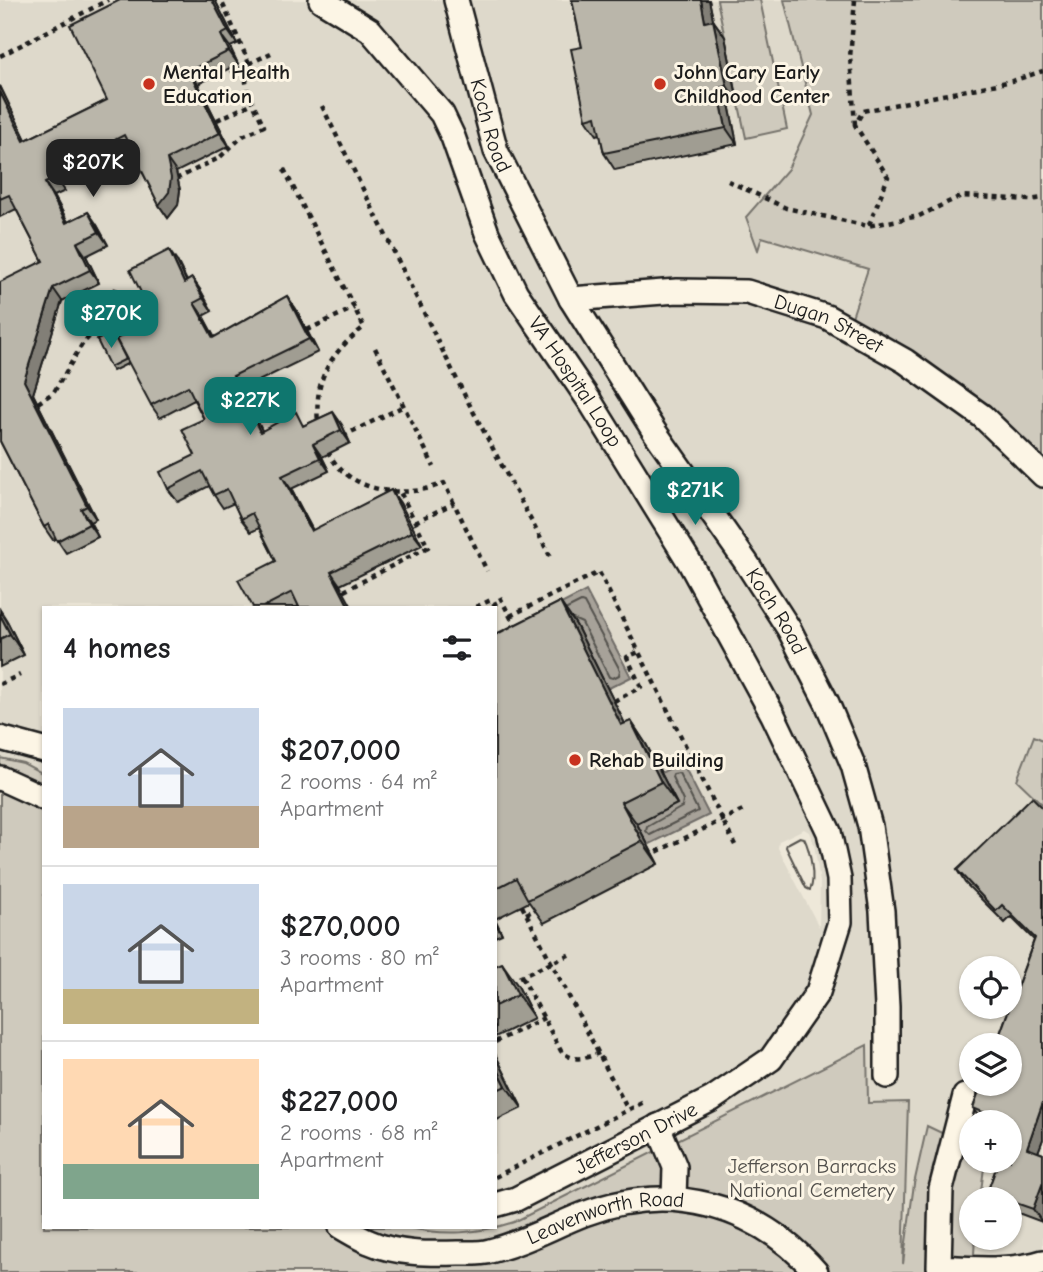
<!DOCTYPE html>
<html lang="en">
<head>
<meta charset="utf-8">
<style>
	body { margin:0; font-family:"Comic Neue",sans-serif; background:#f6f6f6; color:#202124; height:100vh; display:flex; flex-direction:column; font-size:26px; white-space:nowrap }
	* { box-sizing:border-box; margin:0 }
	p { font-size:23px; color:#757577 }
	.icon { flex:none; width:38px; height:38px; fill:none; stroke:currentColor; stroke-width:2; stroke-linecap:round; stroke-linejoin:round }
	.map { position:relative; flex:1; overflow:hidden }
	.panel { position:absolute; left:42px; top:606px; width:455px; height:623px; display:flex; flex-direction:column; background:#fff; border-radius:0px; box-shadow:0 2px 5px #0004 }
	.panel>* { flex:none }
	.controls { position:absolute; left:959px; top:956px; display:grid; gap:14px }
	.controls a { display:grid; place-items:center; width:63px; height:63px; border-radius:50%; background:#fff; box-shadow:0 2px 5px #0004; font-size:35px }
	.price { position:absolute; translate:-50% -60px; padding:0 16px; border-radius:14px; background:#0f766e; color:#fff; font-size:23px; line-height:46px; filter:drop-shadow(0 2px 4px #0008) }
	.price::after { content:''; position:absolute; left:50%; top:42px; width:21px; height:16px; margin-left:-10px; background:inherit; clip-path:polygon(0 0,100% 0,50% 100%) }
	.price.on { background:#222; color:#fff }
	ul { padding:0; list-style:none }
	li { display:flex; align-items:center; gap:21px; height:175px; padding:0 21px }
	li+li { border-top:2px solid #e0e0e0 }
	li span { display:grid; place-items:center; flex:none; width:196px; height:140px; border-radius:0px; color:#555 }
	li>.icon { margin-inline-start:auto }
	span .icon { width:84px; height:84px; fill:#fffc; stroke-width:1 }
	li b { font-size:30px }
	h2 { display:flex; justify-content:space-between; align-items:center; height:84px; padding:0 21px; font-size:30px }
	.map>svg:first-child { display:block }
	.built { fill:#ded9cb; fill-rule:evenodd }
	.green { fill:#cfcabd; stroke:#76736c; stroke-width:2 }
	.water { fill:#a7a299; stroke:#6f6c67; stroke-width:2 }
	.pier { fill:#eee8d9 }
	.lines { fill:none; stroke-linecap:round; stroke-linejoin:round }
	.shore { stroke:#54524e; stroke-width:2 }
	.minor-casing { stroke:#1c1c1c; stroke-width:28 }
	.path { stroke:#1c1c1c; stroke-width:4.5; stroke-dasharray:5 5; stroke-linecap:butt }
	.minor { stroke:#fcf5e5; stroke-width:23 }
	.wall { fill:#a09d92; stroke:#1c1c1c; stroke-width:2 }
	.shaded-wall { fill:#827f77; stroke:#1c1c1c; stroke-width:2 }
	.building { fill:#bab6aa; stroke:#1c1c1c; stroke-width:2 }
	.poi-dot { fill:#c8321e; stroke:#fcf5e5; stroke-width:2.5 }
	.labels { text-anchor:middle; stroke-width:6; stroke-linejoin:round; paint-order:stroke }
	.poi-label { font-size:21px; font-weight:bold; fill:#1c1c1c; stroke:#fcf5e5; text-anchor:start }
	.street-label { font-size:21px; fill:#1c1c1c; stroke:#fcf5e5 }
	.park-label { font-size:21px; fill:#52504c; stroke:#fcf5e5 }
</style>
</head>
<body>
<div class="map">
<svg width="1043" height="1272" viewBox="0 0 1043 1272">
	<rect width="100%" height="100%" fill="#eee8d9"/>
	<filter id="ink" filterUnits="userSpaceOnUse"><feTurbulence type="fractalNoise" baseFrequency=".0143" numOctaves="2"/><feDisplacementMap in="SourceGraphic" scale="14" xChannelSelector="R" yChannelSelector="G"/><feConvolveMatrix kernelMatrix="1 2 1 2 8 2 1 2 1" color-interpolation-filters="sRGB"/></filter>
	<g filter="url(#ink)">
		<!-- built -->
		<path class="built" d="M 0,0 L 1043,0 L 1043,1272 L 903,1272 L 908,1103 L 867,1103 L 867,1046 L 514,1222 L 468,1233 L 427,1232 L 406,1227 L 495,1227 L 495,607 L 44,607 L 44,774 L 23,763 L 0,758 ZM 971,968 L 1010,968 L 1010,1006 L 971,1006 ZM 971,1045 L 1010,1045 L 1010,1083 L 971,1083 ZM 971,1122 L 1010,1122 L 1010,1160 L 971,1160 ZM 971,1199 L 1010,1199 L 1010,1237 L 971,1237 Z"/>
		<!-- green -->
		<g class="green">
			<polygon points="717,0 760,0 787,129 746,138"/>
			<polygon points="784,0 1043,0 1043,480 986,420 848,329 868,269 762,237 758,250 746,217 788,169 813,115"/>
			<polygon points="1034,736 1043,740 1043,805 1017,780"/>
			<path d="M 0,758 L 23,763 L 44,774 L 44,1227 L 406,1227 C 444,1236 477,1234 514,1222 L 867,1045 L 868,1103 L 908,1102 L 903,1264 L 914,1184 L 927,1126 L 971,1147 L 971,1160 L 985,1160 L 980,1199 L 971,1199 L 971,1237 L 975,1237 L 973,1272 L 0,1272 Z"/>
		</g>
		<!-- water -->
		<g class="water">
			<polygon points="586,591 631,677 607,689 519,626"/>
			<polygon points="682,762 709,815 648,845 645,839 602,828 676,804 661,773"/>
		</g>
		<!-- pier -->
		<polygon class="pier" points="804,829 809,832 814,844 820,882 819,927 778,848 779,841"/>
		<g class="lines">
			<!-- shore -->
			<g class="shore">
				<polyline points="567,609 581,602 584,603 620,670 619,675 613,678 609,677 582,623 573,619"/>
				<polygon points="679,773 698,811 650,835 646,831 647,827 682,807 683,801 672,777 673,774"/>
				<path d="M 800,837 L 804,838 C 810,850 816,879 810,890 L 806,888 L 786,847 L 787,844 Z"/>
			</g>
			<!-- minor casing -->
			<g class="minor-casing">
				<g id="minor">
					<path id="s1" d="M 321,0 L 370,30 L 442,114 L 453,137 L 487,233 L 516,293 L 591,403 L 690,563 L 773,715 L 829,832 L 839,879 L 840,922 L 818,992 L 771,1059 L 712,1099 L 516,1199 L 495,1205"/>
					<path id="s2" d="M 456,0 L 496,151 L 571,299 L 654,431 L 746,562 L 789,629 L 827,703 L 853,765 L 870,826 L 882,911 L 887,1007 L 887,1076"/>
					<path id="s3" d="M 571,299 L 677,291 L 747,292 L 827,317 L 905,361 L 982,416 L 1043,475"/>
					<polyline points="0,738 44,750"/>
					<polyline points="0,778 44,798"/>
					<path d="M 965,1096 L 941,1189 L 939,1267 C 972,1269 1010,1272 1043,1262"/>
					<polyline points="658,1126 675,1167 674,1198"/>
					<path id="s4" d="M 341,1227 C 350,1232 359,1238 369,1242 C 396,1254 429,1254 458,1253 C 468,1253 480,1254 490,1251 C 523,1243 553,1226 584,1214 C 670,1181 756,1204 816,1272"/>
				</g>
			</g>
			<!-- path -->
			<g class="path">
				<polyline points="855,0 850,57 855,125"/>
				<polyline points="0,56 108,0"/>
				<polyline points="231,73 271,53"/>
				<polyline points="322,106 465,396 550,556"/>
				<polyline points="217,120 253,103"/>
				<path d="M 284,169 L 364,327 C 330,354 314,378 318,423"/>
				<polyline points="176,179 219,158 243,136 264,126 248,93 246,82 249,63 221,0"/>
				<polyline points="728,181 786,208 868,226 919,216 961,196 1030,200 1043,198"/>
				<polyline points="869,225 888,177 855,125 863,111 1012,81 1043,71"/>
				<polyline points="307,330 354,308"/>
				<polyline points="375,348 434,467"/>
				<polyline points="38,403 54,392 83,343 104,322 116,288"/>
				<polyline points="343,436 404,406"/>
				<path d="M 328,451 C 347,493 406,500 444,483 L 487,571"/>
				<polyline points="415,522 454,503"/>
				<polyline points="344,591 428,547 400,492"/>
				<polyline points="500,597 517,630"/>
				<polyline points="476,607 491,600 494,604 502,600"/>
				<polyline points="510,616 599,572 735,845"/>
				<polyline points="0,684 20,675"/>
				<polyline points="614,701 641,687 627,657 639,652"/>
				<polyline points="648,856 745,809"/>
				<polyline points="522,906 628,1110"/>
				<polyline points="526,914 539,908"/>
				<path d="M 522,977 L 561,1051 C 573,1062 584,1059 599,1053"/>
				<polyline points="510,982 573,953"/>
				<polyline points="495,1042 544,1018"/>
				<polyline points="495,1177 646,1101"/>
			</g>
			<!-- minor -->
			<use href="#minor" class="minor"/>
		</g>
		<!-- wall -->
		<g class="wall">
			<polygon points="120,0 215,0 237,44 230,47 238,64 198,84 229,146 176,172 180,190 178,205 168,218 159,205 131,149 61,185 65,191 54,196 68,222 88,212 97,225 108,245 86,256 99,283 62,301 33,394 96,519 90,522 98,537 66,553 56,538 53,540 44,527 0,441 43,261 16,209 0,217 0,86 26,140 107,100"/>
			<polygon points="572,0 709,0 713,20 725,37 738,102 729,104 737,144 615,170 604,153 600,134 597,135 586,119 582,47"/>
			<polygon points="178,263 187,281 192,278 201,291 212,311 203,316 214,337 287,296 296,309 318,352 242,389 262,431 305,425 333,412 342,425 350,443 322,457 329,471 291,489 313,531 391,490 400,503 422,545 340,585 297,607 253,607 276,561 259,528 251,532 241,519 234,503 223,508 214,495 209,486 178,502 168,489 195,455 204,419 194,400 160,418 151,405 154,319"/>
			<polygon points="112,332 129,363 113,371 110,367"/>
			<polygon points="560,602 576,625 625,724 631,721 646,744 677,804 637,824 658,864 544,923 529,902 495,919 502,934 495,937 495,632 496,634"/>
			<polygon points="0,610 7,621 24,655 0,667"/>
			<polygon points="1043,808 1043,1139 1038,1152 1043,1154 1043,1219 1042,1222 1010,1210 1010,1199 991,1199 987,1193 998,1163 993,1160 1010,1160 1010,1122 983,1122 981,1121 973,1108 1034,940 1011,917 1005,923 965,883 957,870"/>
			<polygon points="495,966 518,986 534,1018 495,1037"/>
			<polygon points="495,1054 522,1108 495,1121"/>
		</g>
		<!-- shaded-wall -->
		<g class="shaded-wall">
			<polygon points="212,0 215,0 237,44 228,31"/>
			<polygon points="701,0 709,0 717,38 705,22"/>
			<polygon points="713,20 725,37 738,102 727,86"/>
			<polygon points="221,35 230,47 238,64 229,51"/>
			<polygon points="189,71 198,84 229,146 220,133"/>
			<polygon points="0,86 33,154 24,141 0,92"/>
			<polygon points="718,88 729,104 737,144 726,128"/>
			<polygon points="167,159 176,172 180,190 178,205 168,218 159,205"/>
			<polygon points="45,183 54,196 75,236 66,223"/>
			<polygon points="88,212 97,225 108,245 99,232"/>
			<polygon points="77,243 86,256 99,283 90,270"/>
			<polygon points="169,250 178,263 193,296 184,283"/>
			<polygon points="192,278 201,291 212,311 203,298"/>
			<polygon points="53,288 62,301 33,394 96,519 87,506 24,381"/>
			<polygon points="287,296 296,309 318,352 309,339"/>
			<polygon points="194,303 203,316 222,351 213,338"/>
			<polygon points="233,376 242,389 269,445 260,432"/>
			<polygon points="333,412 342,425 350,443 341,430"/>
			<polygon points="313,444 322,457 329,471 320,458"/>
			<polygon points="282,476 291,489 320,544 311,531"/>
			<polygon points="391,490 400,503 422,545 412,532"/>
			<polygon points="81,509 90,522 98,537 89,524"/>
			<polygon points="331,572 340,585 352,607 349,607"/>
			<polygon points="560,602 576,625 637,748 621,725"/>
			<polygon points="0,610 7,621 24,655 10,634 0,615"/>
			<polygon points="631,721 646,744 677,804 661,782"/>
			<polygon points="621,802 637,824 658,864 642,841"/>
			<polygon points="495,919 502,934 495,923"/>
			<polygon points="502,963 518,986 534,1018 518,995"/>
			<polygon points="495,1054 522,1108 506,1086 495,1064"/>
			<polygon points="1043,1102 1043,1139 1035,1160 1027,1148"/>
			<polygon points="1043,1182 1043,1219 1042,1222 1033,1209"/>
		</g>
		<!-- building -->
		<g class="building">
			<polygon points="120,0 212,0 228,31 221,35 229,51 189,71 220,133 167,159 171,178 169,192 159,205 124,135 52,172 56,178 45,183 66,223 88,212 99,232 77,243 90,270 53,288 24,381 87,506 81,509 89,524 57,541 49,524 44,527 0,441 0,282 43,261 9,195 0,199 0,92 24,141 107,100 70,25"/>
			<polygon points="572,0 701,0 705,22 713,20 727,86 718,88 726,128 604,153 596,116 586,119 571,49 582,47"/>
			<polygon points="169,250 184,283 192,278 203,298 194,303 213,338 287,296 309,339 233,376 260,432 296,412 303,426 333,412 341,430 313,444 320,458 282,476 311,531 391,490 412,532 331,572 349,607 299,607 292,592 263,607 253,607 238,580 276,561 252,513 241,519 227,489 214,495 202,471 168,489 160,472 195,455 182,429 204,419 188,386 151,405 116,339 154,319 130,270"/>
			<polygon points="112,332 126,359 110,367 97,340"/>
			<polygon points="560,602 621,725 631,721 661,782 621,802 642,841 528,900 516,878 495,889 495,635"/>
			<polygon points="0,615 10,634 0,639"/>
			<polygon points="1032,797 1043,808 1043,1102 1027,1148 1043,1154 1043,1182 1033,1209 1010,1201 1010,1199 1004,1199 987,1193 999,1160 1010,1160 1010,1122 994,1122 995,1117 973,1108 982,1083 1010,1083 1010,1045 996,1045 1035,938 1002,905 996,911 957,870"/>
			<polygon points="502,963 518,995 495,1006 495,966"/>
			<polygon points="495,1064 506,1086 495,1091"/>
		</g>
	</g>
	<!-- markers -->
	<g class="poi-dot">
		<circle cx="149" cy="84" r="7"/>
		<circle cx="660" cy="84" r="7"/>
		<circle cx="575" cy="760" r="7"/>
	</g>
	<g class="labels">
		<!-- poi labels -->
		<g class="poi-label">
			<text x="163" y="79">Mental Health<tspan x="163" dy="24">Education</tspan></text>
			<text x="674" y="79">John Cary Early<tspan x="674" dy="24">Childhood Center</tspan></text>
			<text x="589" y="767">Rehab Building</text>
		</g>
		<!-- street labels -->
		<g class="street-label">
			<text dy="7" stroke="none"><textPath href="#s2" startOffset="130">Koch Road</textPath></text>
			<text dy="7" stroke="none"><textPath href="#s3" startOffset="264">Dugan Street</textPath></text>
			<text dy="7" stroke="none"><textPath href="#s1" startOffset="469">VA Hospital Loop</textPath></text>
			<text dy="7" stroke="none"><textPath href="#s2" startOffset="696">Koch Road</textPath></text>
			<text transform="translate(636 1138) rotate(-27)" y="7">Jefferson Drive</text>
			<text dy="7" stroke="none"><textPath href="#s4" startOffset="276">Leavenworth Road</textPath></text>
		</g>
		<!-- park labels -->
		<g class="park-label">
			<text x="812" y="1173">Jefferson Barracks<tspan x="812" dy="24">National Cemetery</tspan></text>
		</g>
	</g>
</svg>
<div class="controls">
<a><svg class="icon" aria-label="locate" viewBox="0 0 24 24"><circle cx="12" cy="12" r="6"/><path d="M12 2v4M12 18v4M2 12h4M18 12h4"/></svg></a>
<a><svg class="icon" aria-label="layers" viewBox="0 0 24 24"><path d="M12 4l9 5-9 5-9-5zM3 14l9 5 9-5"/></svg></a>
<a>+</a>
<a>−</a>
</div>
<b class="price on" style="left:93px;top:199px">$207K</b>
<b class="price" style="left:111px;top:350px">$270K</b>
<b class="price" style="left:250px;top:437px">$227K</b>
<b class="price" style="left:695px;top:527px">$271K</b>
<section class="panel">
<h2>4 homes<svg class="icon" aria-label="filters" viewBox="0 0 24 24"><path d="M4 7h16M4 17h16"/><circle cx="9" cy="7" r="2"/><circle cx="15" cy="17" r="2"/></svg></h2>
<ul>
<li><span style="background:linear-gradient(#c9d6e8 70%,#b9a48a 0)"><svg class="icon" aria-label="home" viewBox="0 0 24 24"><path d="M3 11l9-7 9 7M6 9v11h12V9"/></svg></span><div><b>$207,000</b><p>2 rooms · 64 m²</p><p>Apartment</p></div></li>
<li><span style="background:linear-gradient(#c9d6e8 75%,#c2b280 0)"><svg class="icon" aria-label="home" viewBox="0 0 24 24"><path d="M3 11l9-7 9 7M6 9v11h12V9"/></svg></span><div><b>$270,000</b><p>3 rooms · 80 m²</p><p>Apartment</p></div></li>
<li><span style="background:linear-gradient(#ffd9b3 75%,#7fa58c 0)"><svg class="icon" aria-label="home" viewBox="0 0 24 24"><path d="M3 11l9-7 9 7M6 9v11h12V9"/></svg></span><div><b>$227,000</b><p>2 rooms · 68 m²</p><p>Apartment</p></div></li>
</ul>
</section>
</div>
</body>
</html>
